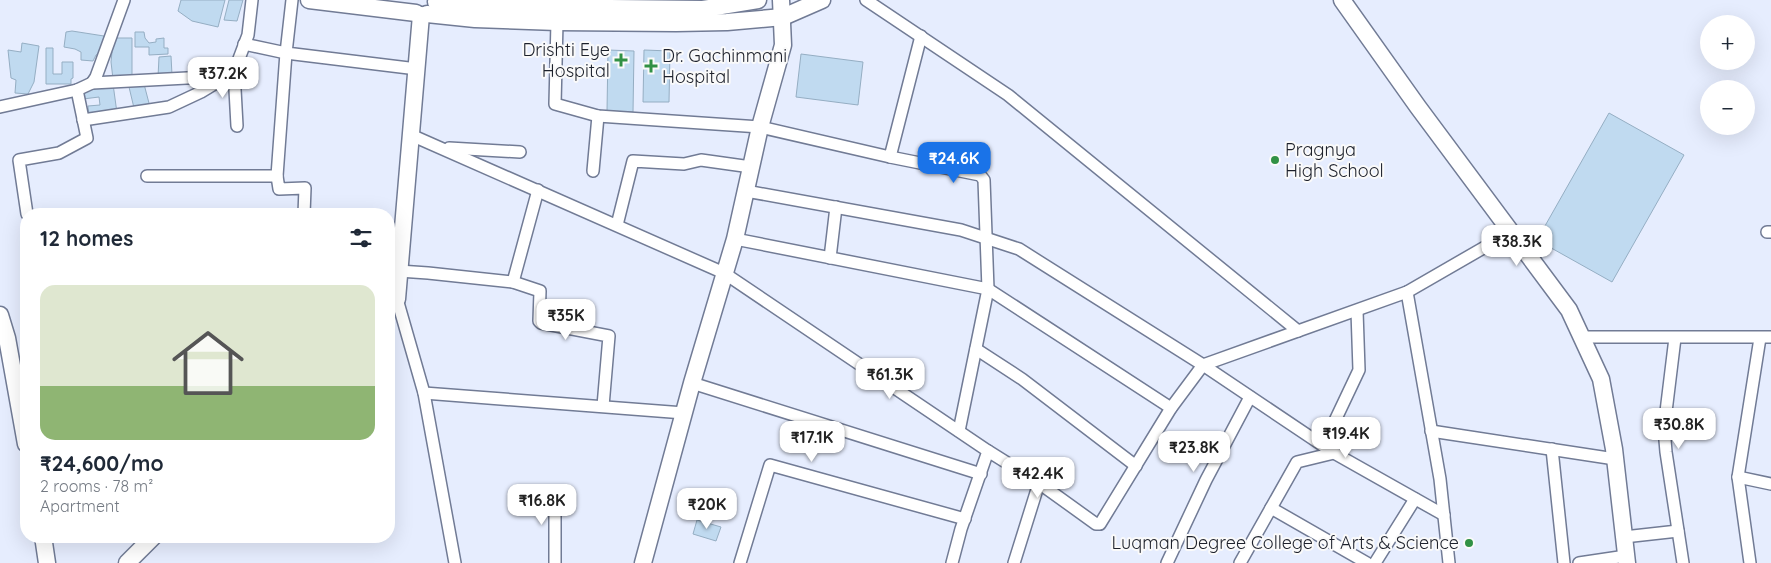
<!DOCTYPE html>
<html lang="en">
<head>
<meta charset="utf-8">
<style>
	body { margin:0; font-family:Quicksand,sans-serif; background:#f2f2f3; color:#1f2937; height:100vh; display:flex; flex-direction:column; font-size:19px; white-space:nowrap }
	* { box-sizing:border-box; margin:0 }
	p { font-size:16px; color:#747a83 }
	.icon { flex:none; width:28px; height:28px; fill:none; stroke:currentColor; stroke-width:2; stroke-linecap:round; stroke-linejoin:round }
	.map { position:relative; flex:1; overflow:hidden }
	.sheet { position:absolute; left:20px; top:208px; width:375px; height:335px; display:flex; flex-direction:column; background:#fff; border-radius:20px; box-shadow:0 5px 20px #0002 }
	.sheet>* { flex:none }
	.controls { position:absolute; left:1700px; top:15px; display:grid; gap:10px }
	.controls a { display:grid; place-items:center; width:55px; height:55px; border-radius:50%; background:#fff; box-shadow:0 5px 20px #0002; font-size:25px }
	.price { position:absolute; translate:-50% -42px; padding:0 11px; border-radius:10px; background:#fff; color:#222; font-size:16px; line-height:32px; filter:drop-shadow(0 1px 2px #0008) }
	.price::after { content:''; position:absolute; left:50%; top:30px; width:15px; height:11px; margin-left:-8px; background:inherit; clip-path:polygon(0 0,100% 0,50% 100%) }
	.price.selected { background:#1a73e8; color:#fff }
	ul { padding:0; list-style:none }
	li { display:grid; align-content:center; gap:10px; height:265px; padding:0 20px }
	li span { display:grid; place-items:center; height:155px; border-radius:15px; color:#555 }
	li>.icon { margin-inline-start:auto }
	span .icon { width:90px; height:90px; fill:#fffc; stroke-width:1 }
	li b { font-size:21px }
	h2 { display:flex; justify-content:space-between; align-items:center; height:60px; padding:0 20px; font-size:21px }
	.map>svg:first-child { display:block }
	.building { fill:#c0daf0; stroke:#95aec3 }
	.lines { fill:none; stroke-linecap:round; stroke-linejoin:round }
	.street-casing { stroke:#717b95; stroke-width:14 }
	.secondary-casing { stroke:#717b95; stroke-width:19 }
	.street { stroke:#fff; stroke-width:11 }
	.secondary { stroke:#fff; stroke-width:16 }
	.poi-dot { fill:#319145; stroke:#fafafa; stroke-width:2 }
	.labels { text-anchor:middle; stroke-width:4; stroke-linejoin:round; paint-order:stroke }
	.poi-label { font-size:18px; fill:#1d212c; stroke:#fafafa; text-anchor:end }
</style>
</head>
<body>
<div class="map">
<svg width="1771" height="563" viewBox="0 0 1771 563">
	<rect width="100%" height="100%" fill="#e6edfe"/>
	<!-- building -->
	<g class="building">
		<polygon points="181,0 225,0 218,27 192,21 178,11"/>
		<polygon points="229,0 243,0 237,21 224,20"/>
		<polygon points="72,31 104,36 101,53 96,55 93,61 81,60 81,52 75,49 64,47 66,32"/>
		<polygon points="135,32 144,32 145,38 149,43 156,42 156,39 164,38 164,48 168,48 168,54 149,55 149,47 135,47"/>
		<polygon points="113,38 132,38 132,79 113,79 111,62 112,52 109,52"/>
		<polygon points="22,43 39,46 34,82 28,94 15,93 16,80 11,78 8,50 21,52"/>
		<polygon points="46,48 53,48 53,74 62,74 62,62 73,62 73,78 71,79 71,84 46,84"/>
		<polygon points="608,50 634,51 633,112 607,111"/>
		<polygon points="644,50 670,51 669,102 643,102"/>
		<polygon points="801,54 863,62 858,105 796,97"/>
		<polygon points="171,56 172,75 158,77 159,57"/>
		<polygon points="113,84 117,113 89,116 88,106 100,105 99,97 83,99 86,88"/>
		<polygon points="144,84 150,107 134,108 129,87"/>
		<polygon points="1609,113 1684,155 1612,282 1537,240"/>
		<polygon points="697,520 721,527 716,541 693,534"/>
	</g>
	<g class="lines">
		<!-- street casing -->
		<g class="street-casing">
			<g id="street">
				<polyline points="292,0 286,53 417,69"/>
				<polyline points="866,0 1008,95 1298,331"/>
				<polyline points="557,22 555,104 598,116 760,127 890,157 921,36"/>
				<polyline points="234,71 237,126"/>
				<polyline points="92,83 96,77 124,0"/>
				<polyline points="0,107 77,90 92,83 225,76"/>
				<polyline points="83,120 169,107 201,92 234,72 248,35 252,0"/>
				<polyline points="411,135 724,273 988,451 961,529 952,563"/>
				<polyline points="449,148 520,152"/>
				<polyline points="890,157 980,175 984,180 988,289 959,431"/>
				<polyline points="593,171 598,116"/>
				<polyline points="147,176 277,176 286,53 244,44"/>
				<polyline points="277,176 279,189 305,188 304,214"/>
				<polyline points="746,191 961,230 1019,249 1203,365 1334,453 1444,515"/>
				<polyline points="27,214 19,160 59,153 87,138 77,90"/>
				<polyline points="617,225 633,161 684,164 701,160 751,167"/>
				<polyline points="1767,232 1771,232"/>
				<polyline points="735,239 988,289 1171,408"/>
				<polyline points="830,258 836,207"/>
				<polyline points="399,271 428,273 513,282 538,190"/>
				<polyline points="513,282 540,291 539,321 541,323 609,336 603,406"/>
				<polyline points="1407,292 1440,479 1449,563"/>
				<polyline points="397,299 424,393 455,563"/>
				<polyline points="1581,337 1771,337"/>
				<polyline points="1675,338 1664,428 1666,452 1683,563"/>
				<polyline points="976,349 1022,379 1136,466"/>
				<polyline points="692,383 981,474"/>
				<polyline points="424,393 684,413"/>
				<polyline points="1431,431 1615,459"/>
				<polyline points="1552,449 1564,563"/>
				<polyline points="988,451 1039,483 1096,524 1100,524 1171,408 1203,365 1407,292 1511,232"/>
				<polyline points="1738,477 1771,484"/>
				<polyline points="520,497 555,502 555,563"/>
				<polyline points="1271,508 1367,563"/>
				<polyline points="1624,537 1678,531"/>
				<polyline points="740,563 770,465 965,519"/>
				<polyline points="1014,563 1039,483"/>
				<polyline points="1167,563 1206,480 1250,397"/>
				<polyline points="1240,563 1297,462 1334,453 1332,427 1359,370 1357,311"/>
				<polyline points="1375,563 1415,499"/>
				<polyline points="1579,563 1626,556"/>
				<polyline points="1750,563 1738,477 1760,338"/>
			</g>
		</g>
		<!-- secondary casing -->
		<g class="secondary-casing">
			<g id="secondary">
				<polyline points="309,0 416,13"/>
				<polyline points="1342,0 1418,107 1569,310 1601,379 1614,449 1627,563"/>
				<polyline points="436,2 518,7 703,9 758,0"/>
				<polyline points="427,14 475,19 557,22 676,23 727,22 783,17 822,0"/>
				<polyline points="389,307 397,299 421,15"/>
				<polyline points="0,315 7,338 26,444"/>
				<polyline points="43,536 47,563"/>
				<polyline points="127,563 154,536"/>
				<polyline points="643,563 692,383 735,239 760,127 783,45 781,0"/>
			</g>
		</g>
		<!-- street -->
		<use href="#street" class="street"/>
		<!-- secondary -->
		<use href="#secondary" class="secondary"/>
	</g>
	<!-- markers -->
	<g class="poi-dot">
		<path d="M618.5 52.5h5v5h5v5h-5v5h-5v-5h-5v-5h5z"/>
		<path d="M648.5 58.5h5v5h5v5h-5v5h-5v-5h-5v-5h5z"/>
		<circle cx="1275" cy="160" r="5"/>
		<circle cx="1469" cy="543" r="5"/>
	</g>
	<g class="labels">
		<!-- poi labels -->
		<g class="poi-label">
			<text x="610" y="56">Drishti Eye<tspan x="610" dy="21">Hospital</tspan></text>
			<text x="662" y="62" text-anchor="start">Dr. Gachinmani<tspan x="662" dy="21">Hospital</tspan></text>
			<text x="1285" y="156" text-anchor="start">Pragnya<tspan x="1285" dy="21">High School</tspan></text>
			<text x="1459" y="549">Luqman Degree College of Arts &amp; Science</text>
		</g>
	</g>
</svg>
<div class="controls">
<a>+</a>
<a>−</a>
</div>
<b class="price" style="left:223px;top:99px">₹37.2K</b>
<b class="price selected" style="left:954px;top:184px">₹24.6K</b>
<b class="price" style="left:1517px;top:267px">₹38.3K</b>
<b class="price" style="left:566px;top:341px">₹35K</b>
<b class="price" style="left:890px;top:400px">₹61.3K</b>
<b class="price" style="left:1679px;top:450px">₹30.8K</b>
<b class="price" style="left:1346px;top:459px">₹19.4K</b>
<b class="price" style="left:812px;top:463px">₹17.1K</b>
<b class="price" style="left:1194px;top:473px">₹23.8K</b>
<b class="price" style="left:1038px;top:499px">₹42.4K</b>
<b class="price" style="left:542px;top:526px">₹16.8K</b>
<b class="price" style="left:707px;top:530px">₹20K</b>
<section class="sheet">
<h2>12 homes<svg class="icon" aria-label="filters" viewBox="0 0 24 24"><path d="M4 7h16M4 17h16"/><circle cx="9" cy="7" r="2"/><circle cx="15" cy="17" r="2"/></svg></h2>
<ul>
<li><span style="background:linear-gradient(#dfe7d0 65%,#8fb573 0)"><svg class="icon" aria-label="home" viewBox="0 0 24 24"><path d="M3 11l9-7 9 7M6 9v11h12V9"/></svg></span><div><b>₹24,600/mo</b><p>2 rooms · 78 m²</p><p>Apartment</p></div></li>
</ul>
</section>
</div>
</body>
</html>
